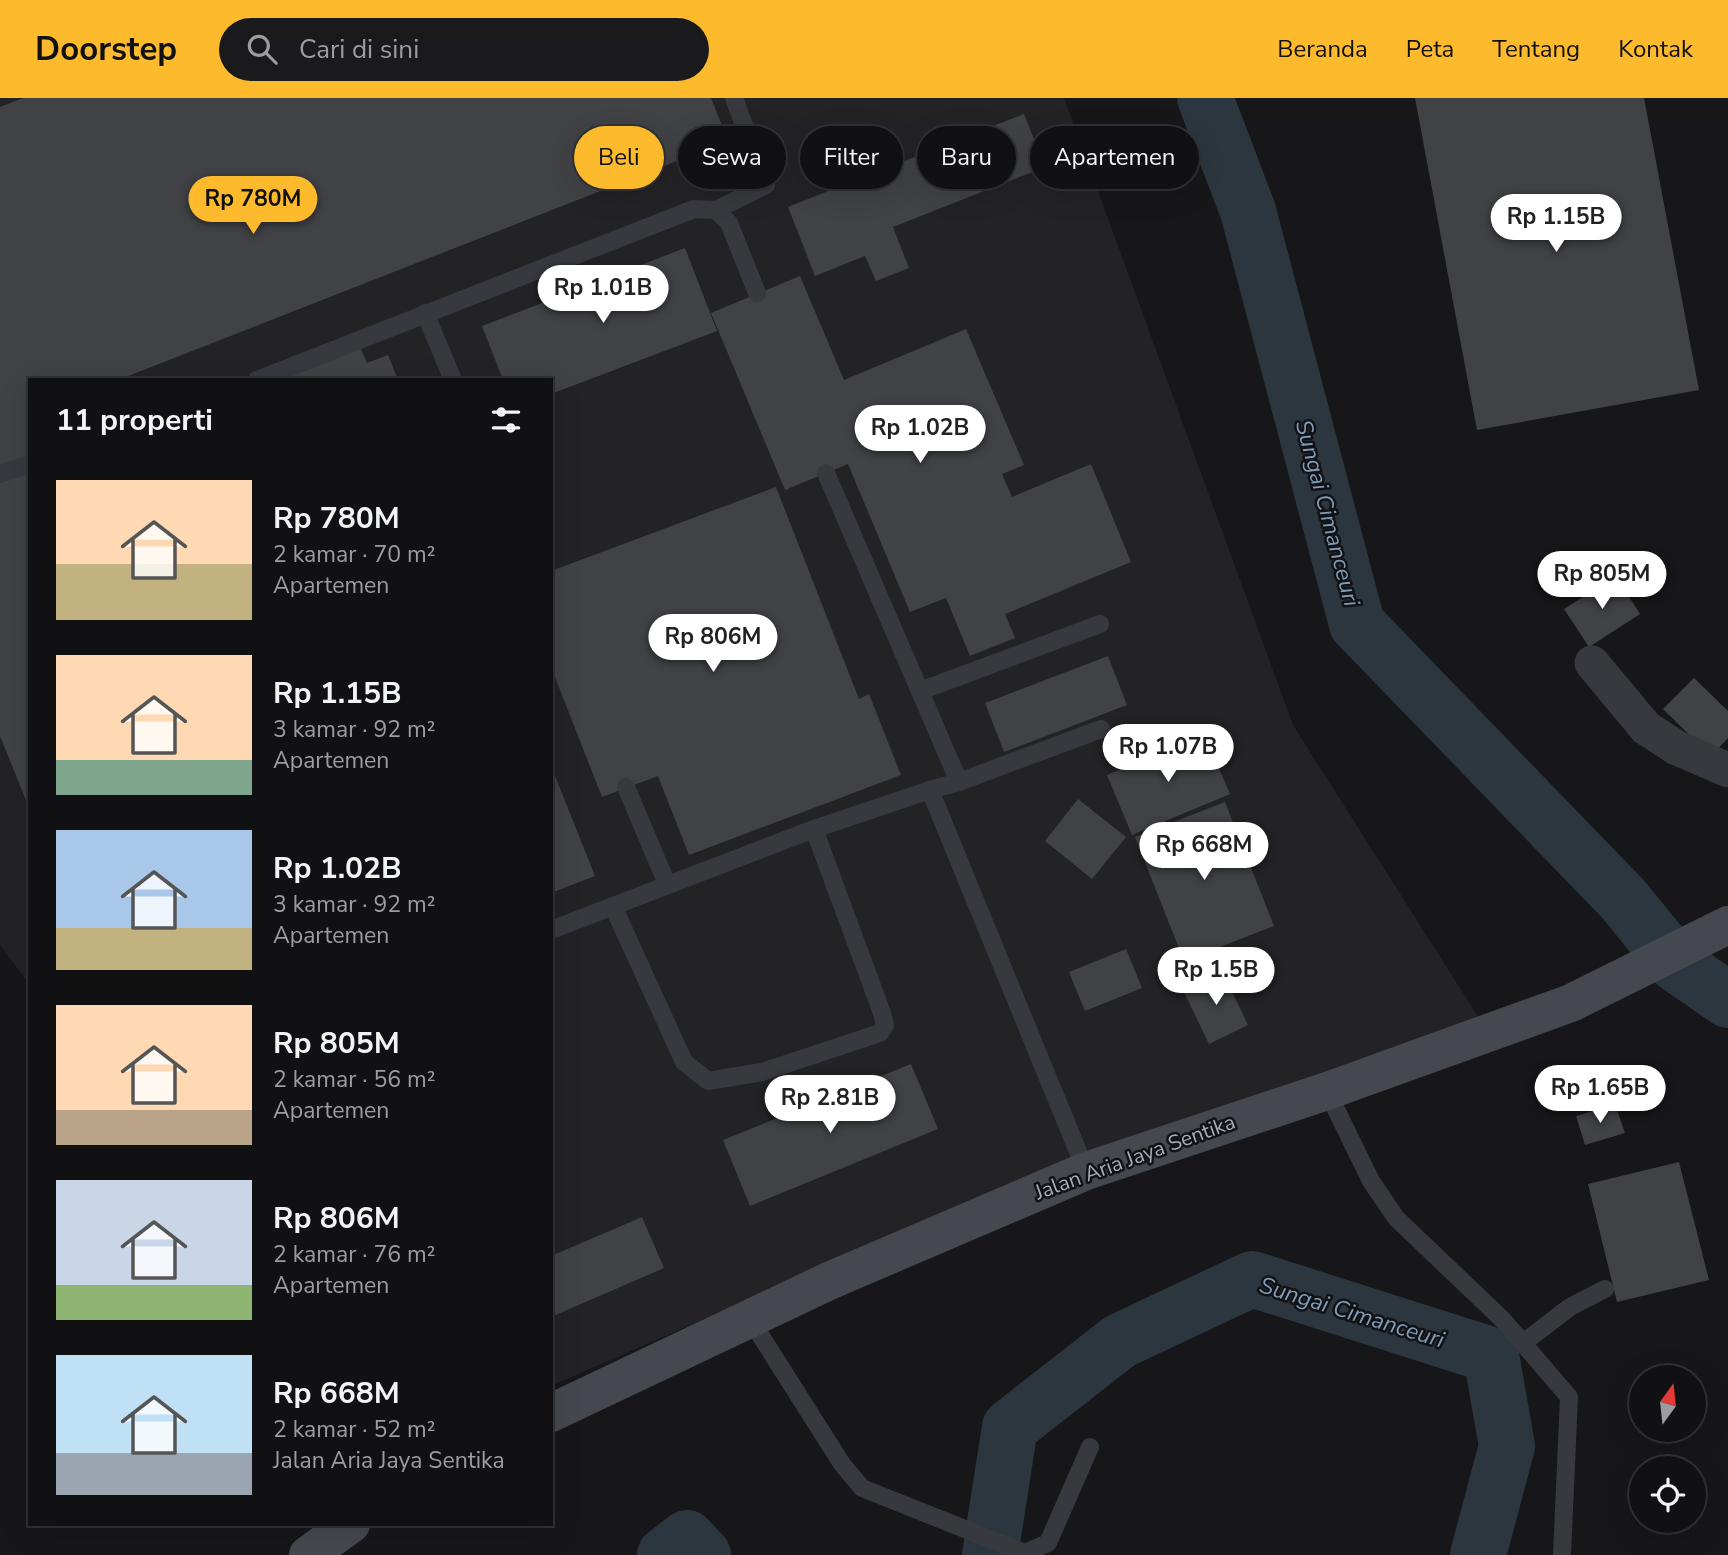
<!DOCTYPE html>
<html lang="id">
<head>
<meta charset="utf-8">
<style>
	body { margin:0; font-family:"Nunito Sans",sans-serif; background:#1a1a1c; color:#f1f3f6; height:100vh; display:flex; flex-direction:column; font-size:26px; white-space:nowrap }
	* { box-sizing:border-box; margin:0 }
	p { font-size:23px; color:#9c9da0 }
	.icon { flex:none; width:38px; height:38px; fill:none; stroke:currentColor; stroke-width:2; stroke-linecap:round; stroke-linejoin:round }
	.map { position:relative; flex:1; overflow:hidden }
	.side { position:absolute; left:28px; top:280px; width:525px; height:1148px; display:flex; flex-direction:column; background:#111113; border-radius:0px; box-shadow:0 7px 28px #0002,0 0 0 2px #303133 }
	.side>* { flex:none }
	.banner { position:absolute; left:574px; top:28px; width:665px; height:63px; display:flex; gap:14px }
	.needle { width:46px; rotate:15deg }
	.fabs { position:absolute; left:1629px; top:1267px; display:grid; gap:14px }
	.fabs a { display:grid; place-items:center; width:77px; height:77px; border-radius:50%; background:#111113; box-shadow:0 7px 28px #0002,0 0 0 2px #303133; font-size:35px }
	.price { position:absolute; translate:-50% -60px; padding:0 16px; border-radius:24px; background:#fff; color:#222; font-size:23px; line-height:46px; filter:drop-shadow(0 2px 4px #0008) }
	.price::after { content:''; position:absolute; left:50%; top:42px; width:21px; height:16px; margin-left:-10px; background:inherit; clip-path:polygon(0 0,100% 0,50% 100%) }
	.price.current { background:#fcba2c; color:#111 }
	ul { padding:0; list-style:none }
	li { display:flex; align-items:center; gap:21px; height:175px; padding:0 28px }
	li span { display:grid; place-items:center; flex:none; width:196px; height:140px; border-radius:0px; color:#555 }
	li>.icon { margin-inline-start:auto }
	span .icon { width:84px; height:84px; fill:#fffc; stroke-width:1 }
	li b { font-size:30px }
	h2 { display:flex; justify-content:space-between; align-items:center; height:84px; padding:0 28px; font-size:30px }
	.pill { padding:0 24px; border-radius:32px; background:#111113; box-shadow:0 7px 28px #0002,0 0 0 2px #303133; font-size:24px; line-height:63px }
	.pill.current { background:#fcba2c; color:#111 }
	header { display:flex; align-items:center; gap:42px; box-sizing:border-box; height:98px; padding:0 35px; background:#fcba2c; color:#111 }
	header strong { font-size:33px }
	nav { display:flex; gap:38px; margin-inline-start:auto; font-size:24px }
	.search { width:490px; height:63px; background:#1a1a1c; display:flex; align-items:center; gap:18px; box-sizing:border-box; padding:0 24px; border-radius:38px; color:#9c9da0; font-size:26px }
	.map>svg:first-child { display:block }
	.built { fill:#232326 }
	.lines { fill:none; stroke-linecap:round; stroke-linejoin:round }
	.river { stroke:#2c363e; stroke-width:56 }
	.building { fill:#414246 }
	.lane { stroke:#38393e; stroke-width:18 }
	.street { stroke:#38393e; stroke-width:35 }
	.secondary { stroke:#46484f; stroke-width:38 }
	.labels { text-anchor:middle; stroke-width:5; stroke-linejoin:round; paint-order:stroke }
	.street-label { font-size:21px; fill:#a8adba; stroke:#121214 }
	.water-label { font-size:23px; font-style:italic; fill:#7e9bb7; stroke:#121214 }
</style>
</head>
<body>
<header>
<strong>Doorstep</strong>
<div class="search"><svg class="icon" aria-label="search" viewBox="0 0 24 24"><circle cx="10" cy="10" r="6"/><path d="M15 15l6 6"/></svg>Cari di sini</div>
<nav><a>Beranda</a><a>Peta</a><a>Tentang</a><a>Kontak</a></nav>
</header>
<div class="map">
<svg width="1728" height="1457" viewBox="0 0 1728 1457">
	<rect width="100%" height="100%" fill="#171719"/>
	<!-- built -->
	<polygon class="built" points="0,0 1064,0 1293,627 1484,928 1024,1081 551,1288 551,282 30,282 30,887 0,847"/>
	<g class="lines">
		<!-- river -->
		<g class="river">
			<polyline points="1205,0 1248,113 1357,526 1623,801 1676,866 1728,902"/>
			<polyline points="665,1457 687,1440 703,1457"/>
			<polyline points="990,1457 1010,1329 1120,1243 1252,1181 1491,1257 1507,1348 1478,1457"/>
		</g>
	</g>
	<!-- building -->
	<g class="building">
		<polygon points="23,0 711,0 728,43 118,282 30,282 30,712 0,638 0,9"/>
		<polygon points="1415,0 1644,0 1699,292 1477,332"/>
		<polygon points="1024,16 1045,69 893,129 909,170 876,183 865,158 815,178 788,109"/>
		<polygon points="685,150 717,233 551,296 551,282 503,282 482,228"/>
		<polygon points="800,178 844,282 966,231 1024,367 1002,376 1012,399 1091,366 1131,464 1005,516 1015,540 970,558 946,500 910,514 848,366 785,392 711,215"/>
		<polygon points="359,246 367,265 388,257 398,282 275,282"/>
		<polygon points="776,389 859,601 869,596 901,677 689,757 658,678 602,699 551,569 551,473"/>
		<polygon points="1616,478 1640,516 1589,549 1564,511"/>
		<polygon points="1108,558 1127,607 1004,654 985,605"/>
		<polygon points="1694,580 1728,613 1728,640 1711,658 1663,611"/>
		<polygon points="1204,635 1230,696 1132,737 1107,677"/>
		<polygon points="551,668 595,778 551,795"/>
		<polygon points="1078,701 1126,739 1092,781 1045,743"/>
		<polygon points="1225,704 1274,828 1184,863 1135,739"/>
		<polygon points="1126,851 1142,890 1085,913 1069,874"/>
		<polygon points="1222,873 1248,927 1209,946 1183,892"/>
		<polygon points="911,966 938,1031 750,1108 723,1042"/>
		<polygon points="1615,1006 1625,1035 1585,1047 1576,1018"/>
		<polygon points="1679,1064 1709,1182 1617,1204 1588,1086"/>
		<polygon points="642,1119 664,1170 551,1219 551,1158"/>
	</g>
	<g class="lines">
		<!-- lane -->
		<g class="lane">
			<polyline points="716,112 766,87 734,0"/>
			<polyline points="425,215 453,282"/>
			<polyline points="257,282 694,111 716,112 729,125 757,195"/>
			<polyline points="826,375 959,684 930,692 1086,1073"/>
			<polyline points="0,376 30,366"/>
			<polyline points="920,593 1100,526"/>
			<polyline points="959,684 1101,631"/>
			<polyline points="626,689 667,786"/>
			<polyline points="613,808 684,964 708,983 762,974 880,935 885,927 882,915 814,731"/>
			<polyline points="551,832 814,731 930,692"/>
			<polyline points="1327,993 1371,1083 1396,1120 1503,1222 1569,1299 1562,1457"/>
			<polyline points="750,1221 842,1366 862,1390 1025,1455 1048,1445 1090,1349"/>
			<polyline points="1523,1245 1570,1209 1605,1191"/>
		</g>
		<!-- street -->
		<polyline class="street" points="1592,565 1646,630 1677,650 1728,672"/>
		<!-- secondary -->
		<g class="secondary">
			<polyline points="551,1315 829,1183 1086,1073 1327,993 1571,905 1728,827"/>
			<polyline points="308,1457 351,1426"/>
		</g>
	</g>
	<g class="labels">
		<!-- street labels -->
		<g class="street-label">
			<text transform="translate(1135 1059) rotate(-20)" y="7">Jalan Aria Jaya Sentika</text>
		</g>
		<!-- water labels -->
		<g class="water-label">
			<text transform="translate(1328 415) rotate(75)" y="8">Sungai Cimanceuri</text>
			<text transform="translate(1352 1214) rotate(17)" y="8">Sungai Cimanceuri</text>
		</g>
	</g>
</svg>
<div class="fabs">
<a><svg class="needle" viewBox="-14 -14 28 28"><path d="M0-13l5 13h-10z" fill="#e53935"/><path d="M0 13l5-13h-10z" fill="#9c9da0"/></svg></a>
<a><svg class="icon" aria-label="locate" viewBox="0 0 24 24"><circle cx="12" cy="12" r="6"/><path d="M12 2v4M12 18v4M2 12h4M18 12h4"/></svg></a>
</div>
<b class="price current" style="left:253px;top:138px">Rp 780M</b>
<b class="price" style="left:1556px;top:156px">Rp 1.15B</b>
<b class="price" style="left:603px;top:227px">Rp 1.01B</b>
<b class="price" style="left:920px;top:367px">Rp 1.02B</b>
<b class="price" style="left:1602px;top:513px">Rp 805M</b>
<b class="price" style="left:713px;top:576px">Rp 806M</b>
<b class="price" style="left:1168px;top:686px">Rp 1.07B</b>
<b class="price" style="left:1204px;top:784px">Rp 668M</b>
<b class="price" style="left:1216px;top:909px">Rp 1.5B</b>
<b class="price" style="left:1600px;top:1027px">Rp 1.65B</b>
<b class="price" style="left:830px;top:1037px">Rp 2.81B</b>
<div class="banner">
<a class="pill current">Beli</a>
<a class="pill">Sewa</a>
<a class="pill">Filter</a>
<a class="pill">Baru</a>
<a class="pill">Apartemen</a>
</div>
<section class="side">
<h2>11 properti<svg class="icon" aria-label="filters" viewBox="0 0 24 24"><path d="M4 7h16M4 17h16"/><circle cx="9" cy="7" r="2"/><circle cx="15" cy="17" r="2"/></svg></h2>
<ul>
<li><span style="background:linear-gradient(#ffd9b3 60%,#c2b280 0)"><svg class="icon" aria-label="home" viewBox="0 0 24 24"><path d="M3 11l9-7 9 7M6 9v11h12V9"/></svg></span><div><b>Rp 780M</b><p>2 kamar · 70 m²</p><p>Apartemen</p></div></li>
<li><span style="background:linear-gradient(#ffd9b3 75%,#7fa58c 0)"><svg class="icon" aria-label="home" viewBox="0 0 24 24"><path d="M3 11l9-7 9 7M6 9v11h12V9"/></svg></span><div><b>Rp 1.15B</b><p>3 kamar · 92 m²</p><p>Apartemen</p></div></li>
<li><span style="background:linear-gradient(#a9c7e8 70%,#c2b280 0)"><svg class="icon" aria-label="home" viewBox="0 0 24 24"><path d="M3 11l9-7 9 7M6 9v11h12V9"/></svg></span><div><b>Rp 1.02B</b><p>3 kamar · 92 m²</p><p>Apartemen</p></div></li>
<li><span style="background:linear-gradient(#ffd9b3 75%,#b9a48a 0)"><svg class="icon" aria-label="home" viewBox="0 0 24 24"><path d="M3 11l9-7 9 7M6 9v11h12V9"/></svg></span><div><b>Rp 805M</b><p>2 kamar · 56 m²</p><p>Apartemen</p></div></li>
<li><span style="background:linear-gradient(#c9d6e8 75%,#8fb573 0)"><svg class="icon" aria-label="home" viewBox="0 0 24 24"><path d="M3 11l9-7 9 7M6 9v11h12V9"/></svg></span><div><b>Rp 806M</b><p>2 kamar · 76 m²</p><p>Apartemen</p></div></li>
<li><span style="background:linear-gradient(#bfe0f5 70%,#9aa5b1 0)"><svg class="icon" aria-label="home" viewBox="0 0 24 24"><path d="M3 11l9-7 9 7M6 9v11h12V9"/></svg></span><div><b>Rp 668M</b><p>2 kamar · 52 m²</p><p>Jalan Aria Jaya Sentika</p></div></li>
</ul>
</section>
</div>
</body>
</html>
